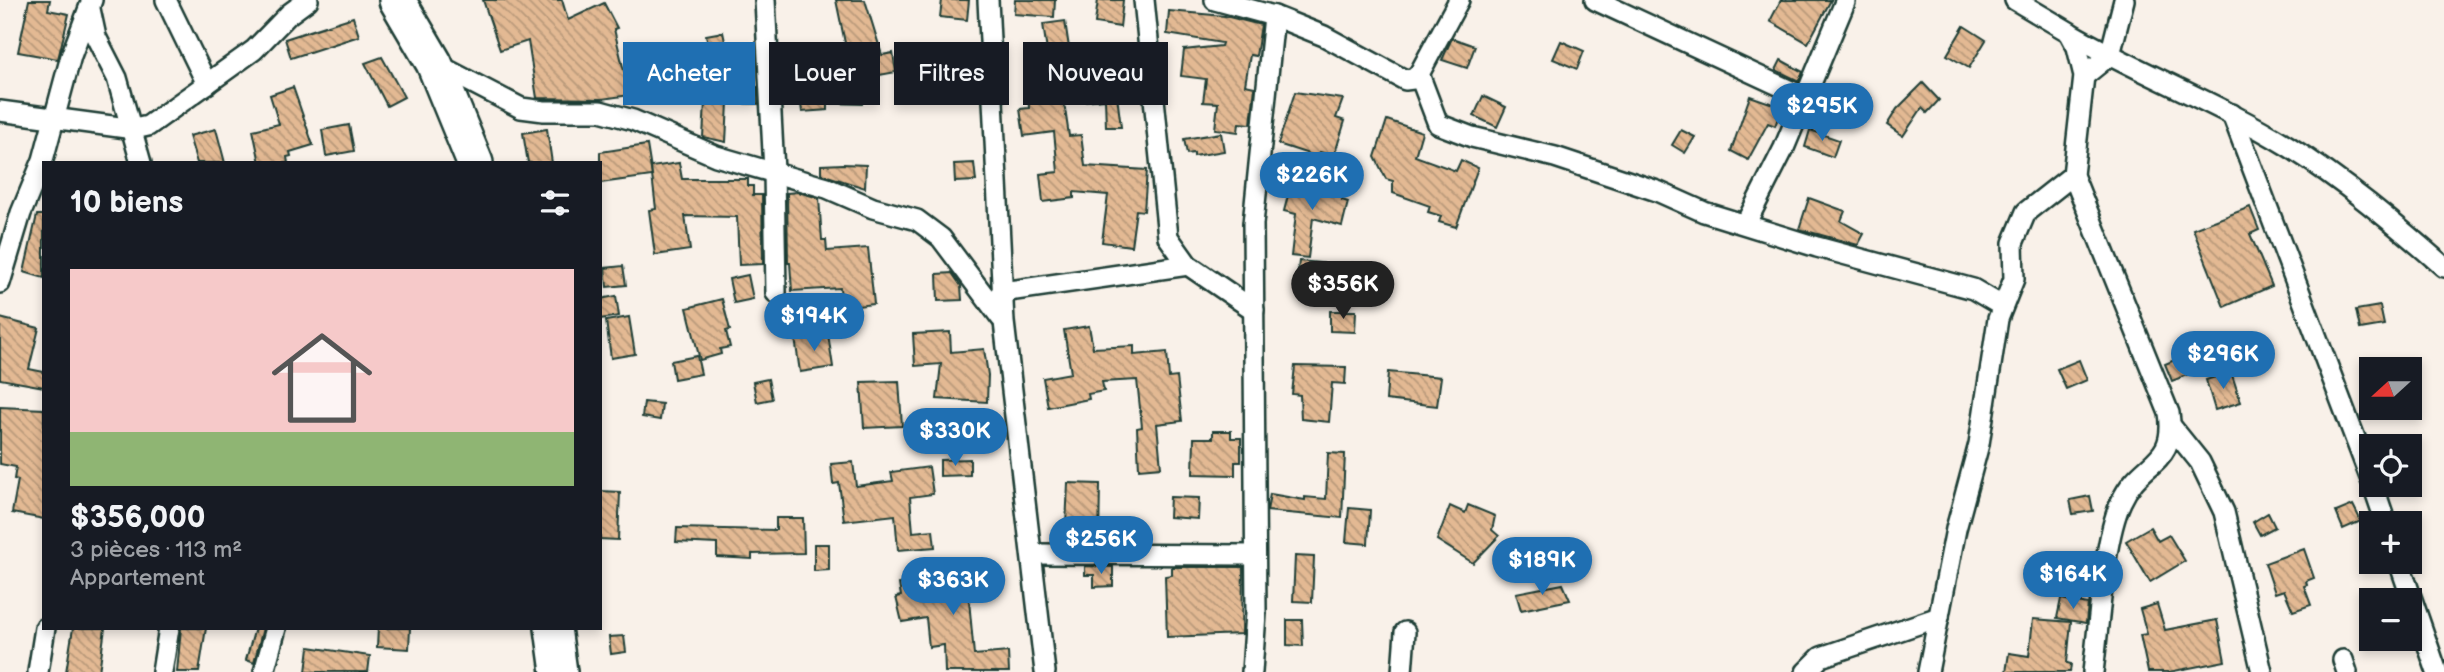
<!DOCTYPE html>
<html lang="fr">
<head>
<meta charset="utf-8">
<style>
	body { margin:0; font-family:"Balsamiq Sans",sans-serif; background:#242831; color:#f1f3f6; height:100vh; display:flex; flex-direction:column; font-size:26px; white-space:nowrap }
	* { box-sizing:border-box; margin:0 }
	p { font-size:23px; color:#9ea1a6 }
	.icon { flex:none; width:38px; height:38px; fill:none; stroke:currentColor; stroke-width:2; stroke-linecap:round; stroke-linejoin:round }
	.map { position:relative; flex:1; overflow:hidden }
	.details { position:absolute; left:42px; top:161px; width:560px; height:469px; display:flex; flex-direction:column; background:#171b24; border-radius:0px; box-shadow:0 4px 10px #0003 }
	.details>* { flex:none }
	.guide { position:absolute; left:623px; top:42px; width:665px; height:63px; display:flex; gap:14px }
	.needle { width:46px; rotate:249deg }
	.tools { position:absolute; left:2359px; top:357px; display:grid; gap:14px }
	.tools a { display:grid; place-items:center; width:63px; height:63px; border-radius:0px; background:#171b24; box-shadow:0 4px 10px #0003; font-size:35px }
	.price { position:absolute; translate:-50% -60px; padding:0 16px; border-radius:24px; background:#1f6fb2; color:#fff; font-size:23px; line-height:46px; filter:drop-shadow(0 2px 4px #0008) }
	.price::after { content:''; position:absolute; left:50%; top:42px; width:21px; height:16px; margin-left:-10px; background:inherit; clip-path:polygon(0 0,100% 0,50% 100%) }
	.price.selected { background:#222; color:#fff }
	ul { padding:0; list-style:none }
	li { display:grid; align-content:center; gap:14px; height:371px; padding:0 28px }
	li span { display:grid; place-items:center; height:217px; border-radius:0px; color:#555 }
	li>.icon { margin-inline-start:auto }
	span .icon { width:126px; height:126px; fill:#fffc; stroke-width:1 }
	li b { font-size:30px }
	h2 { display:flex; justify-content:space-between; align-items:center; height:84px; padding:0 28px; font-size:30px }
	.chip { padding:0 24px; border-radius:0px; background:#171b24; box-shadow:0 4px 10px #0003; font-size:24px; line-height:63px }
	.chip.selected { background:#1f6fb2; color:#fff }
	.map>svg:first-child { display:block }
	.building { fill:url(#building-back-hatch); stroke:#1f3d34; stroke-width:2 }
	.lines { fill:none; stroke-linecap:round; stroke-linejoin:round }
	.street-casing { stroke:#1f3d34; stroke-width:24 }
	.highway-casing { stroke:#1f3d34; stroke-width:40 }
	.street { stroke:#fff; stroke-width:19 }
	.highway { stroke:#fff; stroke-width:35 }
</style>
</head>
<body>
<div class="map">
<svg width="2444" height="672" viewBox="0 0 2444 672">
	<defs>
		<pattern id="building-back-hatch" width="6" height="6" patternUnits="userSpaceOnUse" patternTransform="scale(1.75)"><rect width="6" height="6" fill="#e3b993"/><path d="M-1 5l2 2M0 0l6 6M5-1l2 2" fill="none" stroke="#b79879"/></pattern>
	</defs>
	<rect width="100%" height="100%" fill="#f9f1e9"/>
	<filter id="ink" filterUnits="userSpaceOnUse"><feTurbulence type="fractalNoise" baseFrequency=".0143" numOctaves="2"/><feDisplacementMap in="SourceGraphic" scale="14" xChannelSelector="R" yChannelSelector="G"/><feConvolveMatrix kernelMatrix="1 2 1 2 8 2 1 2 1" color-interpolation-filters="sRGB"/></filter>
	<g filter="url(#ink)">
		<!-- building -->
		<g class="building">
			<polygon points="29,0 50,0 48,10 69,14 58,59 18,52"/>
			<polygon points="483,0 562,0 568,20 604,3 617,28 614,29 624,71 640,68 644,93 602,99 537,98 528,41 500,50"/>
			<polygon points="836,0 865,0 882,55 893,53 896,72 863,78 862,104 828,103 828,110 802,112 801,104 795,104 792,65 849,62"/>
			<polygon points="942,0 969,0 967,20 940,17"/>
			<polygon points="1015,0 1055,0 1054,17 1014,14"/>
			<polygon points="1098,0 1123,0 1120,27 1095,23"/>
			<polygon points="1781,0 1831,0 1808,43 1770,21"/>
			<polygon points="1169,11 1225,16 1261,25 1256,56 1250,55 1245,85 1255,87 1251,124 1239,123 1238,132 1215,129 1218,103 1203,102 1206,79 1181,76 1184,50 1221,46 1222,43 1167,34"/>
			<polygon points="353,17 359,36 291,58 285,39"/>
			<polygon points="1065,21 1077,101 1064,102 1069,136 1081,135 1085,166 1147,170 1144,211 1136,210 1131,246 1102,242 1108,195 1074,192 1074,198 1043,202 1040,174 1058,172 1054,132 1024,136 1020,109 1029,108 1026,60 1048,58 1043,24"/>
			<polygon points="1964,26 1986,40 1969,68 1947,55"/>
			<polygon points="723,32 727,51 710,55 706,35"/>
			<polygon points="1452,38 1475,46 1467,68 1442,60"/>
			<polygon points="1561,41 1584,51 1577,69 1553,59"/>
			<polygon points="382,57 404,97 387,106 365,63"/>
			<polygon points="1112,57 1121,127 1106,127 1105,99 1083,101 1089,59"/>
			<polygon points="1781,60 1803,72 1799,81 1776,70"/>
			<polygon points="920,62 927,80 908,87 901,70"/>
			<polygon points="706,63 707,86 757,87 758,104 728,103 726,142 703,137 705,102 678,103 676,64"/>
			<polygon points="1923,83 1939,100 1927,113 1922,108 1903,136 1887,125 1897,109"/>
			<polygon points="293,87 313,145 290,152 291,156 287,157 288,163 260,163 253,130 279,124 270,95"/>
			<polygon points="1295,92 1343,99 1336,118 1345,121 1334,156 1320,152 1318,157 1278,144"/>
			<polygon points="1483,96 1506,107 1497,127 1474,116"/>
			<polygon points="1750,96 1782,107 1775,126 1768,123 1748,160 1731,151"/>
			<polygon points="1387,120 1422,132 1415,156 1456,171 1461,160 1478,168 1456,227 1439,222 1441,216 1428,212 1430,206 1393,193 1393,181 1386,179 1375,157"/>
			<polygon points="349,125 354,151 326,156 322,130"/>
			<polygon points="216,129 225,163 197,163 189,136"/>
			<polygon points="547,129 552,163 528,163 523,133"/>
			<polygon points="1681,130 1695,137 1685,153 1672,145"/>
			<polygon points="1810,130 1839,140 1833,157 1805,147"/>
			<polygon points="1221,133 1224,151 1194,156 1194,153 1187,154 1184,139"/>
			<polygon points="647,145 652,176 600,183 600,152"/>
			<polygon points="679,163 682,179 748,179 748,186 753,186 753,195 762,195 763,264 739,265 737,217 685,216 690,250 655,255 649,210 656,209 651,167"/>
			<polygon points="974,163 976,181 955,182 954,164"/>
			<polygon points="843,164 866,165 865,188 821,174 821,165"/>
			<polygon points="1292,180 1344,193 1342,200 1348,202 1342,226 1313,218 1308,258 1291,256 1296,214 1284,211"/>
			<polygon points="798,192 819,198 822,240 826,240 827,251 868,248 874,304 842,308 840,288 792,291 790,263 788,263 787,193"/>
			<polygon points="1809,198 1845,211 1841,221 1864,234 1858,245 1799,229"/>
			<polygon points="2250,207 2259,230 2250,234 2272,286 2224,307 2193,229"/>
			<polygon points="37,215 44,215 44,278 24,272"/>
			<polygon points="1299,261 1352,266 1353,263 1374,268 1370,286 1332,277 1330,291 1296,287"/>
			<polygon points="623,266 626,285 607,287 605,268"/>
			<polygon points="952,273 961,286 962,300 938,301 937,274"/>
			<polygon points="748,275 753,299 734,303 729,279"/>
			<polygon points="616,296 619,316 600,319 600,299"/>
			<polygon points="722,299 730,330 726,331 730,347 720,349 721,354 700,360 687,308"/>
			<polygon points="2380,306 2384,325 2360,329 2356,310"/>
			<polygon points="1330,311 1356,311 1355,332 1330,331"/>
			<polygon points="629,317 635,354 611,358 606,321"/>
			<polygon points="0,318 39,328 29,369 44,372 44,387 0,379"/>
			<polygon points="1089,326 1093,348 1134,346 1134,355 1167,352 1169,378 1177,377 1182,421 1157,424 1161,467 1139,469 1137,428 1142,427 1137,380 1102,382 1104,391 1088,394 1089,399 1048,407 1043,378 1071,373 1064,330"/>
			<polygon points="950,332 951,352 984,349 988,375 987,402 937,399 941,364 915,366 913,334"/>
			<polygon points="828,334 833,367 800,372 795,338"/>
			<polygon points="697,356 701,374 674,379 671,361"/>
			<polygon points="2184,356 2192,373 2172,381 2165,364"/>
			<polygon points="2079,360 2087,380 2066,389 2057,369"/>
			<polygon points="1295,366 1346,367 1345,384 1332,383 1329,422 1301,419 1300,395 1292,394"/>
			<polygon points="1388,372 1441,377 1437,406 1386,400"/>
			<polygon points="2231,372 2241,402 2215,410 2206,380"/>
			<polygon points="768,379 772,399 757,402 753,382"/>
			<polygon points="899,381 902,426 864,428 861,382"/>
			<polygon points="644,402 662,404 660,420 642,417"/>
			<polygon points="0,407 44,409 44,519 12,513 18,480 14,479 16,467 0,464"/>
			<polygon points="1213,431 1231,431 1231,438 1241,438 1241,462 1235,462 1235,475 1193,474 1194,438 1213,438"/>
			<polygon points="1328,453 1345,454 1342,518 1267,511 1270,494 1305,500 1305,497 1326,499"/>
			<polygon points="970,459 970,475 940,476 940,460"/>
			<polygon points="853,462 856,486 893,481 891,472 929,467 933,494 910,497 913,532 933,530 935,547 898,550 895,515 844,521 839,483 833,484 831,464"/>
			<polygon points="1068,483 1100,484 1099,542 1084,542 1084,526 1066,525"/>
			<polygon points="600,491 620,492 618,540 600,539"/>
			<polygon points="2090,496 2093,511 2073,514 2070,500"/>
			<polygon points="1170,497 1199,498 1198,519 1169,517"/>
			<polygon points="1468,505 1495,516 1492,530 1499,536 1473,563 1437,540 1450,506 1465,513"/>
			<polygon points="2353,505 2361,521 2343,529 2336,512"/>
			<polygon points="1349,508 1370,510 1368,544 1346,542"/>
			<polygon points="2268,513 2275,527 2260,535 2253,522"/>
			<polygon points="776,518 803,518 804,553 752,554 752,559 717,557 717,544 676,542 677,528 776,530"/>
			<polygon points="2150,527 2158,541 2169,535 2185,561 2150,582 2126,541"/>
			<polygon points="814,544 829,544 829,570 814,571"/>
			<polygon points="2304,549 2314,578 2306,581 2307,585 2304,586 2311,605 2293,611 2284,590 2275,593 2265,563"/>
			<polygon points="1295,556 1314,557 1312,602 1293,601"/>
			<polygon points="984,561 984,567 997,566 998,587 968,589 974,655 1008,652 1009,672 945,672 944,645 929,647 926,618 902,622 896,597 901,596 899,584 917,581 919,589 953,583 951,563"/>
			<polygon points="1085,566 1113,567 1113,586 1094,587 1094,575 1085,575"/>
			<polygon points="1172,567 1243,567 1242,634 1167,637 1165,576 1172,575"/>
			<polygon points="1563,584 1570,600 1521,610 1516,593"/>
			<polygon points="2061,599 2088,604 2086,623 2057,618"/>
			<polygon points="2157,604 2165,630 2217,620 2225,661 2169,672 2148,672 2140,635 2147,634 2140,609"/>
			<polygon points="2033,619 2071,622 2067,663 2071,664 2070,672 2006,672 2009,653 2029,656"/>
			<polygon points="1287,620 1302,620 1303,646 1287,645"/>
			<polygon points="73,628 105,628 99,672 66,672"/>
			<polygon points="181,628 206,628 199,672 177,672"/>
			<polygon points="255,628 263,628 254,663 246,660"/>
			<polygon points="378,628 410,628 409,649 377,647"/>
			<polygon points="624,636 626,652 611,654 609,637"/>
			<polygon points="309,647 370,656 368,672 306,672"/>
		</g>
		<g class="lines">
			<!-- street casing -->
			<g class="street-casing">
				<g id="street">
					<polyline points="166,0 207,84"/>
					<polyline points="765,0 774,171 776,293"/>
					<polyline points="988,0 1004,322 1045,672"/>
					<polyline points="1144,0 1168,237 1188,265 1254,310"/>
					<polyline points="1215,0 1274,16 1324,36 1405,80 1413,79 1419,74 1459,0"/>
					<polyline points="1595,0 1806,98"/>
					<path d="M 2015,0 L 2069,32 L 2077,47 L 2084,76 L 2073,175 L 2169,413 C 2177,466 2140,459 2121,502 C 2103,541 2099,627 2093,672"/>
					<polyline points="90,9 96,37 117,78 141,163"/>
					<path d="M 2070,33 C 2141,74 2218,103 2288,146 C 2344,181 2395,224 2444,267"/>
					<polyline points="436,64 521,108 544,111 600,111 633,120 716,156 827,188 873,208 917,220 941,238 1001,318"/>
					<polyline points="1419,74 1438,124 1472,137 1555,157 1657,191 1704,212 1817,247 1973,289 2002,306"/>
					<polyline points="2084,76 2110,55 2124,0"/>
					<polyline points="0,111 134,129 148,126 254,50 289,14 308,0"/>
					<polyline points="2232,114 2371,480"/>
					<polyline points="1746,223 1784,148 1845,2"/>
					<polyline points="0,283 21,213 43,160 71,56 92,0"/>
					<polyline points="995,300 1002,292 1188,265"/>
					<polyline points="2171,426 2200,462 2224,512 2262,672"/>
					<polyline points="2373,485 2386,523"/>
					<polyline points="1034,554 1254,555"/>
					<polyline points="2399,562 2437,672"/>
					<polyline points="2343,660 2347,672"/>
					<polyline points="38,672 45,628"/>
					<polyline points="162,672 169,628"/>
					<polyline points="264,672 276,628"/>
					<polyline points="1252,672 1256,613 1253,224 1274,16"/>
					<polyline points="1402,672 1405,632"/>
					<polyline points="1806,672 1821,657 1939,617"/>
					<polyline points="1928,672 1956,529 1979,444 1998,319 2014,279 2013,243 2026,212 2073,175"/>
				</g>
			</g>
			<!-- highway casing -->
			<g class="highway-casing">
				<g id="highway">
					<polyline points="397,0 434,63 475,163"/>
					<polyline points="553,628 559,672"/>
				</g>
			</g>
			<!-- street -->
			<use href="#street" class="street"/>
			<!-- highway -->
			<use href="#highway" class="highway"/>
		</g>
	</g>
</svg>
<div class="tools">
<a><svg class="needle" viewBox="-14 -14 28 28"><path d="M0-13l5 13h-10z" fill="#e53935"/><path d="M0 13l5-13h-10z" fill="#9ea1a6"/></svg></a>
<a><svg class="icon" aria-label="locate" viewBox="0 0 24 24"><circle cx="12" cy="12" r="6"/><path d="M12 2v4M12 18v4M2 12h4M18 12h4"/></svg></a>
<a>+</a>
<a>−</a>
</div>
<b class="price" style="left:1822px;top:143px">$295K</b>
<b class="price" style="left:1312px;top:212px">$226K</b>
<b class="price selected" style="left:1343px;top:321px">$356K</b>
<b class="price" style="left:814px;top:353px">$194K</b>
<b class="price" style="left:2223px;top:391px">$296K</b>
<b class="price" style="left:955px;top:468px">$330K</b>
<b class="price" style="left:1101px;top:576px">$256K</b>
<b class="price" style="left:1542px;top:597px">$189K</b>
<b class="price" style="left:2073px;top:611px">$164K</b>
<b class="price" style="left:953px;top:617px">$363K</b>
<div class="guide">
<a class="chip selected">Acheter</a>
<a class="chip">Louer</a>
<a class="chip">Filtres</a>
<a class="chip">Nouveau</a>
</div>
<section class="details">
<h2>10 biens<svg class="icon" aria-label="filters" viewBox="0 0 24 24"><path d="M4 7h16M4 17h16"/><circle cx="9" cy="7" r="2"/><circle cx="15" cy="17" r="2"/></svg></h2>
<ul>
<li><span style="background:linear-gradient(#f6c9c9 75%,#8fb573 0)"><svg class="icon" aria-label="home" viewBox="0 0 24 24"><path d="M3 11l9-7 9 7M6 9v11h12V9"/></svg></span><div><b>$356,000</b><p>3 pièces · 113 m²</p><p>Appartement</p></div></li>
</ul>
</section>
</div>
</body>
</html>
